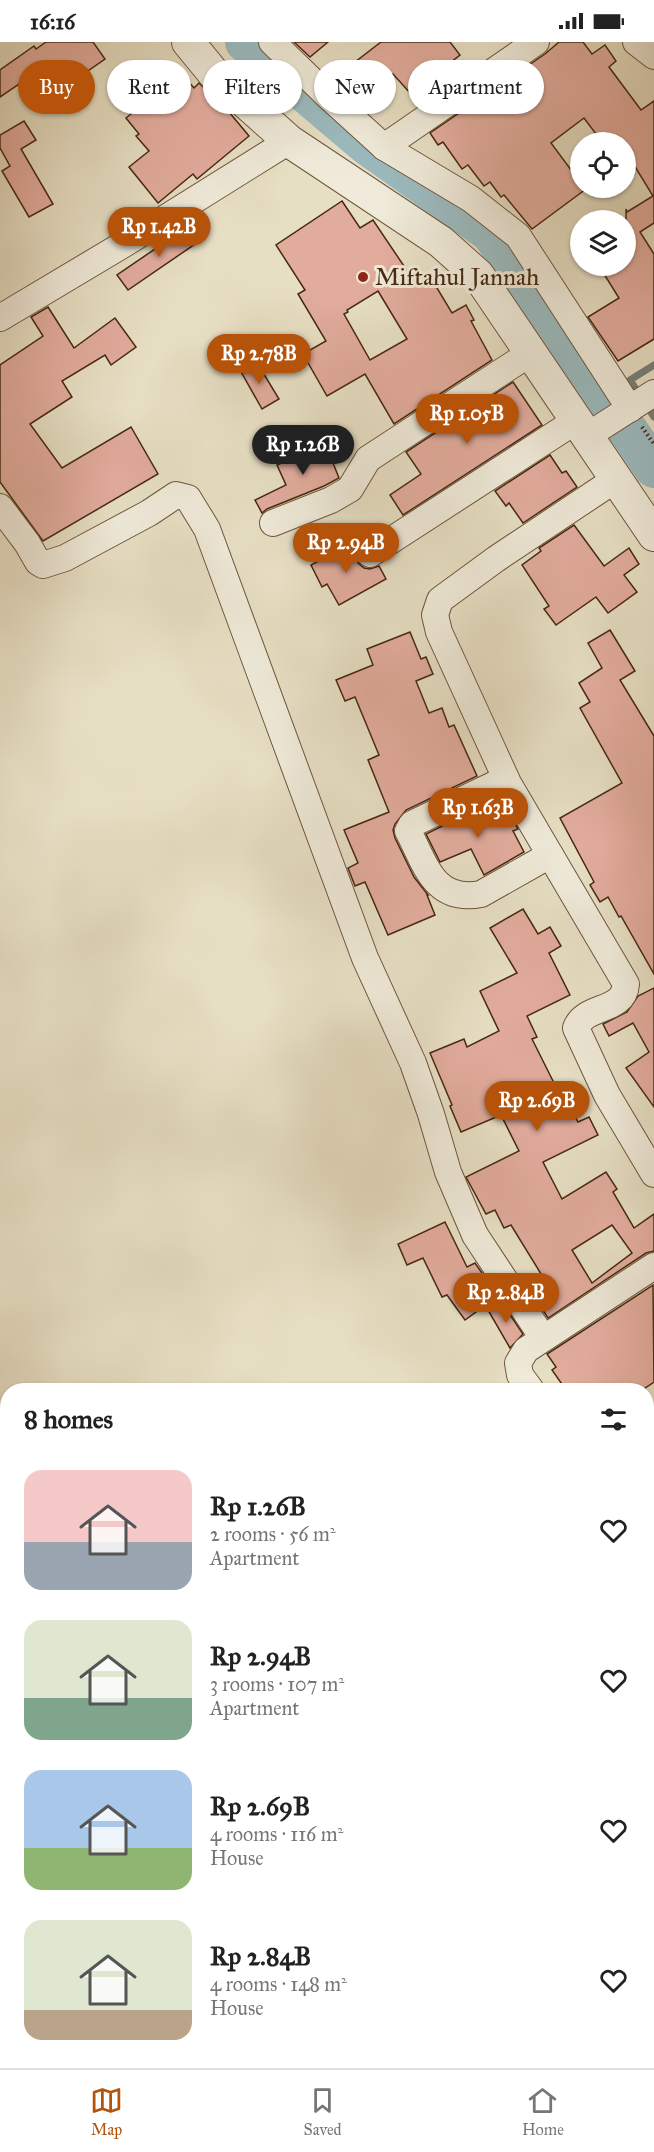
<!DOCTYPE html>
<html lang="en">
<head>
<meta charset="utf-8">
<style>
	body { margin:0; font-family:"IM FELL Great Primer",serif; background:#f6f6f6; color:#222; height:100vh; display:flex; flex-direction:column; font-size:22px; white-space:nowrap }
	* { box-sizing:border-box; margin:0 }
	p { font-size:20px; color:#767676 }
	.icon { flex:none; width:33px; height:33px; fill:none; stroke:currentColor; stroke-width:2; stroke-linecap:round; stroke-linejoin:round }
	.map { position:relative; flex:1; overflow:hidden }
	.details { position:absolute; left:0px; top:1341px; width:654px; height:686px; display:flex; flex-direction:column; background:#fff; border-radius:24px 24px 0 0; box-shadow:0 2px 4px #0004 }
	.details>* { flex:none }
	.hud { position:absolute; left:18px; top:18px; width:618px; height:54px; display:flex; gap:12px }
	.buttons { position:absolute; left:570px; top:90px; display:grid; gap:12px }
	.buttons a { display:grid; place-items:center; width:66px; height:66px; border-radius:50%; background:#fff; box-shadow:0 2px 4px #0004; font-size:30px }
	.price { position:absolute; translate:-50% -51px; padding:0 14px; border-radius:21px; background:#b45309; color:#fff; font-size:20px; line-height:39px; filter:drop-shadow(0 2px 3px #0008) }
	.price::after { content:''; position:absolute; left:50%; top:36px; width:18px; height:14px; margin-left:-9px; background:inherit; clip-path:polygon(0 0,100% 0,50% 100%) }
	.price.selected { background:#222; color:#fff }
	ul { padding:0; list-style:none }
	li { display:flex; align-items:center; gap:18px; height:150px; padding:0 24px }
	li span { display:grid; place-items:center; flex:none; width:168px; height:120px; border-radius:18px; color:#555 }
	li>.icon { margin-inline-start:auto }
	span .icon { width:72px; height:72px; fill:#fffc; stroke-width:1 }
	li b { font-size:26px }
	h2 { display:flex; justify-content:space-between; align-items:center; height:72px; padding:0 24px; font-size:26px }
	.pill { padding:0 21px; border-radius:27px; background:#fff; box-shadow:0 2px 4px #0004; font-size:21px; line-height:54px }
	.pill.selected { background:#b45309; color:#fff }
	.status { display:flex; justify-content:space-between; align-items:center; height:42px; padding:0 30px; background:#fff; direction:ltr }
	.status svg { height:16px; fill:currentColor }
	.tabs { display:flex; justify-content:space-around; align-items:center; height:84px; border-top:2px solid #e0e0e0; background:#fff; font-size:16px; color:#767676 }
	.tabs a { display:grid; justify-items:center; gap:3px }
	.tabs .selected { color:#b45309 }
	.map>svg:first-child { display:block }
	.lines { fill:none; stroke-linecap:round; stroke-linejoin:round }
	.stream { stroke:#798078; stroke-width:7 }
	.river { stroke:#9bbabe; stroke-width:40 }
	.building { fill:#e2ac9d; stroke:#472810; stroke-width:1.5; fill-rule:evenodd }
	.minor-casing { stroke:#6f563d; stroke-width:28 }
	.tertiary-casing { stroke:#6f563d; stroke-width:34 }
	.path { stroke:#472810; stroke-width:4; stroke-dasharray:1.5 3; stroke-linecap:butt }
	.minor { stroke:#efead9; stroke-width:26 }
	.tertiary { stroke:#efead9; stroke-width:32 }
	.poi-dot { fill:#8f2418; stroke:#efead9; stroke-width:2 }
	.labels { text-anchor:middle; stroke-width:6; stroke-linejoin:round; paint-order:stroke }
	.poi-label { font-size:24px; fill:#472810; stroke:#efead9; text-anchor:start }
</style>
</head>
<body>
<div class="status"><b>16:16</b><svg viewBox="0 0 49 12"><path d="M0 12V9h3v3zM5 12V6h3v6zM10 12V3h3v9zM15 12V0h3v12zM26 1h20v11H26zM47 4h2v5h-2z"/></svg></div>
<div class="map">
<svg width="654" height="2026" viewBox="0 0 654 2026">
	<rect width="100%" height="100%" fill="#e7dfc4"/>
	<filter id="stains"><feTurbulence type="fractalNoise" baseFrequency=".00333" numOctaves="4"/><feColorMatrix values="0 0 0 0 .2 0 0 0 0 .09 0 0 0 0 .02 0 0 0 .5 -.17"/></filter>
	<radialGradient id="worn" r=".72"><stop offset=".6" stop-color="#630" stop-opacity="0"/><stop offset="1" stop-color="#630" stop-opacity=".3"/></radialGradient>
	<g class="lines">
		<!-- stream -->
		<polyline class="stream" points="654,323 630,338 654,375"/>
		<!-- river -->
		<polyline class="river" points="245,0 368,104 491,191 654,426"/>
	</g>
	<!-- building -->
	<g class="building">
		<polygon points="46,0 93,0 105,17 69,42 66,39 44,54 31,34 0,55 0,28 34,4 36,7"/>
		<polygon points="294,0 328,0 310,15"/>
		<polygon points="381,0 450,0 460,13 446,24 456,37 420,62 393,32 357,60 337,34"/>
		<polygon points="559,0 583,0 592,12 605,3 616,19 609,25 641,68 654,59 654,181 640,190 654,212 654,297 618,319 588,275 619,256 599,224 626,224 626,167 627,170 653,154 626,110 626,100 602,100 584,76 551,101 580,140 580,146 586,147 532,187 504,153 501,155 490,140 484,144 468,123 462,127 443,100 438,103 430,91 545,12"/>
		<polygon points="154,19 170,39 180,30 194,46 199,41 229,70 249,94 197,137 193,132 158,161 129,125 149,109 136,94 139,92 126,76 150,56 133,36"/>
		<polygon points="24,79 36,98 21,107 53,162 29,175 2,129 10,124 0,106 0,93"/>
		<path d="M 342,159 L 360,186 L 373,178 L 414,239 L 428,231 L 452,271 L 466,263 L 474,278 L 471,279 L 492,318 L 394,382 L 365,332 L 327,354 L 303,312 L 326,299 L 298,252 L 305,248 L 276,203 ZM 378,249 L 407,297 L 370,318 L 344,272 L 348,270 L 347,268 Z"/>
		<polygon points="190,183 201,198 128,248 117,233"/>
		<polygon points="48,265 74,306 115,276 136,305 111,323 105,313 62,339 72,355 30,382 62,426 131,385 158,432 43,499 0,440 0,323 43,294 31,275"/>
		<polygon points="256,319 279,357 262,367 240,328"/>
		<polygon points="513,340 542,383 403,473 390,453 421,432 406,410"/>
		<polygon points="329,399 336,413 331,416 339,436 324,444 267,467 262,471 255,458 286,443 277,423"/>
		<polygon points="550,413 562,431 566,429 577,445 523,481 509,461 506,464 495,449"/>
		<polygon points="574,483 604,524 629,506 639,522 624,533 637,550 608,571 596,555 556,583 544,567 549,564 522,523 541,509 539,506"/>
		<polygon points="359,497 361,501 356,506 355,512 358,521 364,526 370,527 379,524 386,537 339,563 327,542 322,545 311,523"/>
		<polygon points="610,588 635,629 620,638 654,694 654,932 621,874 619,875 608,855 600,860 590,843 594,840 560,776 622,741 580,666 590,660 579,641 602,626 588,601"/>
		<polygon points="410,590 421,617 426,615 433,632 416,639 429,671 442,666 449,685 454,683 477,734 406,768 395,782 393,788 395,796 414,835 428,853 427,853 435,873 388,893 365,840 355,844 348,826 358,821 344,788 389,770 368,718 379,713 355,655 345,659 336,638 373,623 367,607"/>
		<polygon points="483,764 489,777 507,768 518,787 513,789 524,810 484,833 471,807 440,820 426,792"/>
		<path d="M 523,867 L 538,892 L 550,885 L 561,904 L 549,911 L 570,953 L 527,974 L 537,995 L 532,997 L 554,1041 L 566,1062 L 568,1061 L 578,1080 L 589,1075 L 598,1093 L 543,1120 L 562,1157 L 606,1130 L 617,1147 L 613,1150 L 634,1186 L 654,1172 L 654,1209 L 646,1211 L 548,1276 L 531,1250 L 546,1240 L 511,1183 L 504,1186 L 495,1168 L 486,1172 L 466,1135 L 519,1109 L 501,1073 L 461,1090 L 450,1064 L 452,1063 L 430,1011 L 464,997 L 467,1005 L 499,989 L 480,949 L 517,931 L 490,886 ZM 612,1183 L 632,1211 L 592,1241 L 572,1208 Z"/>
		<polygon points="654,946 654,1065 626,1026 649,1010 633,981 609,994 603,982 627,970 638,954"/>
		<polygon points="445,1180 467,1225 475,1221 498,1254 465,1278 447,1253 442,1255 423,1216 407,1223 398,1202"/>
		<polygon points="653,1243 654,1340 642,1348 566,1348 552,1328 556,1325 547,1312"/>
		<polygon points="502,1261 523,1292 510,1306 488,1268"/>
	</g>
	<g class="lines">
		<!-- minor casing -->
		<g class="minor-casing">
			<g id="minor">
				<polyline points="272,0 329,55 384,105 471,157 518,194 630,367"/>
				<polyline points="636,0 654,14"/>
				<polyline points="384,105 536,0"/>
				<polyline points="0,276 124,202 289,99"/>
				<polyline points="587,394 654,351"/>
				<path d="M 616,437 L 496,517 L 440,558 L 435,573 L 439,590 L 508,741 L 626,942 C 624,971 585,962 576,986 L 607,1053 L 654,1132"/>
				<polyline points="0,465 27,501 38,520 43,523 65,516 149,471 176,453 188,456 207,487 365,916 413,1021 431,1072 448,1130 475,1193 543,1296"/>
				<polyline points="273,481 331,458 350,447 368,417 532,310"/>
				<polyline points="370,512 577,378"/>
				<path d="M 506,737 L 412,782 L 408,789 C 426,823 434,861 481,852 L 550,813"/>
				<polyline points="531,1348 520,1333 518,1321 526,1308 654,1224"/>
				<polyline points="646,1495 654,1506"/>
				<polyline points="646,1739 654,1737"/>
				<polyline points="0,2008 8,2004"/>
			</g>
		</g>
		<!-- tertiary casing -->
		<g class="tertiary-casing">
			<polyline id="tertiary" points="188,0 215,33 289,99 441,200 478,233 654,493"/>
		</g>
		<!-- path -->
		<polyline class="path" points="642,385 654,402"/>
		<!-- minor -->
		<use href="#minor" class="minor"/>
		<!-- tertiary -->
		<use href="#tertiary" class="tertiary"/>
	</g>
	<!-- markers -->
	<circle class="poi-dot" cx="363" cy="235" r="6"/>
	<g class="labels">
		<!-- poi labels -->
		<g class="poi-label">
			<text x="375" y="243">Miftahul Jannah</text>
		</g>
	</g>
	<rect width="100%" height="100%" filter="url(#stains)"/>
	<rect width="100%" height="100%" fill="url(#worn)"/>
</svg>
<div class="buttons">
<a><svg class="icon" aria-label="locate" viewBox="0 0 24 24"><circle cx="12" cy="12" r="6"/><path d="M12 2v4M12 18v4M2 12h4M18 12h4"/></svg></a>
<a><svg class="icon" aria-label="layers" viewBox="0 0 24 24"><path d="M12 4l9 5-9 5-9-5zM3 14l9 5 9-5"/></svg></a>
</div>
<b class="price" style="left:159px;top:216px">Rp 1.42B</b>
<b class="price" style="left:259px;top:343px">Rp 2.78B</b>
<b class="price" style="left:467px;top:403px">Rp 1.05B</b>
<b class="price selected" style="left:303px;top:434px">Rp 1.26B</b>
<b class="price" style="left:346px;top:532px">Rp 2.94B</b>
<b class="price" style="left:478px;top:797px">Rp 1.63B</b>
<b class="price" style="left:537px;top:1090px">Rp 2.69B</b>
<b class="price" style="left:506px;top:1282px">Rp 2.84B</b>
<div class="hud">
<a class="pill selected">Buy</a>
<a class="pill">Rent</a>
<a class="pill">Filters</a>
<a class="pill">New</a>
<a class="pill">Apartment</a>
</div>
<section class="details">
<h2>8 homes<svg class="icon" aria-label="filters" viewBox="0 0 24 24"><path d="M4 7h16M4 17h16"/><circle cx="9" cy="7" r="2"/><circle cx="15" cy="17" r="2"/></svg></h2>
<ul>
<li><span style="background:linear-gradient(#f6c9c9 60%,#9aa5b1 0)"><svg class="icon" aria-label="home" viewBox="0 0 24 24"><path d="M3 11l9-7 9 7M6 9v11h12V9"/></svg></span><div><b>Rp 1.26B</b><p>2 rooms · 56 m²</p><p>Apartment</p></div><svg class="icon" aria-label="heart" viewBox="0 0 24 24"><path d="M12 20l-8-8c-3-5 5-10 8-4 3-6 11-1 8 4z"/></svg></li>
<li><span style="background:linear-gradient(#dfe7d0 65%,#7fa58c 0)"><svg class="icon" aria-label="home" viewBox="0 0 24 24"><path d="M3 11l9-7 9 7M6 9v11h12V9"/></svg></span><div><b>Rp 2.94B</b><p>3 rooms · 107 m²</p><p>Apartment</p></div><svg class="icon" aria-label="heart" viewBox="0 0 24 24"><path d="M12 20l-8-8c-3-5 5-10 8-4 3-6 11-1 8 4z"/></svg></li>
<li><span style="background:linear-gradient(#a9c7e8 65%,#8fb573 0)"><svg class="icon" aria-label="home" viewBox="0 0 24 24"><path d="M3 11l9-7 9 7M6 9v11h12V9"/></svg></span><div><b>Rp 2.69B</b><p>4 rooms · 116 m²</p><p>House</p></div><svg class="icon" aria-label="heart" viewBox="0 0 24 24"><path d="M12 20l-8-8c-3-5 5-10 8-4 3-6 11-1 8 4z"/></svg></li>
<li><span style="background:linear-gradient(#dfe7d0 75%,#b9a48a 0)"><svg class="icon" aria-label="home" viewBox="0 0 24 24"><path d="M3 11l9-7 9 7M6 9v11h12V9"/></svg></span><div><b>Rp 2.84B</b><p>4 rooms · 148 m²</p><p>House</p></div><svg class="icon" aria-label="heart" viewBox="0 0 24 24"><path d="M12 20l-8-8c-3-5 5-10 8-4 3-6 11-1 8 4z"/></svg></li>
</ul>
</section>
</div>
<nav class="tabs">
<a class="selected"><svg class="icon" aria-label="map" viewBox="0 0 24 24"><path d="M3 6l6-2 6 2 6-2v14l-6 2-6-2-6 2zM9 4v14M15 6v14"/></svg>Map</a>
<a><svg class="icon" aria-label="saved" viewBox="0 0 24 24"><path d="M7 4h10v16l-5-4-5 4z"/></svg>Saved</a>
<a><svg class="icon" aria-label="home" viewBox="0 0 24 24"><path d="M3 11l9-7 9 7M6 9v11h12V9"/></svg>Home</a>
</nav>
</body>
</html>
